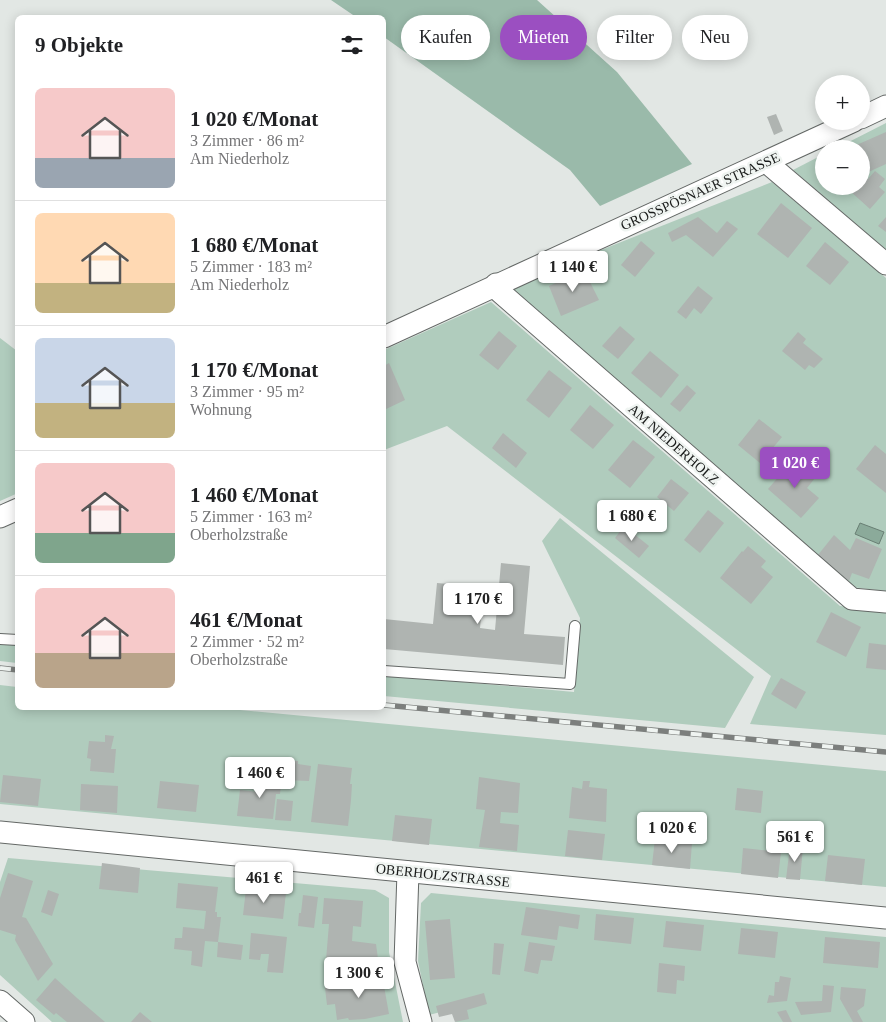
<!DOCTYPE html>
<html lang="de">
<head>
<meta charset="utf-8">
<style>
	body { margin:0; font-family:Georgia,serif; background:#f2f2f2; color:#202124; height:100vh; display:flex; flex-direction:column; font-size:19px; white-space:nowrap }
	* { box-sizing:border-box; margin:0 }
	p { font-size:16px; color:#757577 }
	.icon { flex:none; width:28px; height:28px; fill:none; stroke:currentColor; stroke-width:2; stroke-linecap:round; stroke-linejoin:round }
	.map { position:relative; flex:1; overflow:hidden }
	.details { position:absolute; left:15px; top:15px; width:371px; height:695px; display:flex; flex-direction:column; background:#fff; border-radius:8px; box-shadow:0 2px 12px #0003 }
	.details>* { flex:none }
	.top-card { position:absolute; left:401px; top:15px; width:409px; height:45px; display:flex; gap:10px }
	.buttons { position:absolute; left:815px; top:75px; display:grid; gap:10px }
	.buttons a { display:grid; place-items:center; width:55px; height:55px; border-radius:50%; background:#fff; box-shadow:0 2px 12px #0003; font-size:25px }
	.price { position:absolute; translate:-50% -42px; padding:0 11px; border-radius:5px; background:#fff; color:#222; font-size:16px; line-height:32px; filter:drop-shadow(0 1px 2px #0008) }
	.price::after { content:''; position:absolute; left:50%; top:30px; width:15px; height:11px; margin-left:-8px; background:inherit; clip-path:polygon(0 0,100% 0,50% 100%) }
	.price.active { background:#9b4fc1; color:#fff }
	ul { padding:0; list-style:none }
	li { display:flex; align-items:center; gap:15px; height:125px; padding:0 20px }
	li+li { border-top:1px solid #e0e0e0 }
	li span { display:grid; place-items:center; flex:none; width:140px; height:100px; border-radius:8px; color:#555 }
	li>.icon { margin-inline-start:auto }
	span .icon { width:60px; height:60px; fill:#fffc; stroke-width:1 }
	li b { font-size:21px }
	h2 { display:flex; justify-content:space-between; align-items:center; height:60px; padding:0 20px; font-size:21px }
	.tag { padding:0 18px; border-radius:22px; background:#fff; box-shadow:0 2px 12px #0003; font-size:18px; line-height:45px }
	.tag.active { background:#9b4fc1; color:#fff }
	.map>svg:first-child { display:block }
	.green { fill:#b0ccbd }
	.forest { fill:#9abaaa }
	.water { fill:#8baa9a; stroke:#697f74 }
	.building { fill:#afb4b1 }
	.lines { fill:none; stroke-linecap:round; stroke-linejoin:round }
	.lane-casing { stroke:#646866; stroke-width:12 }
	.street-casing { stroke:#646866; stroke-width:23 }
	.lane { stroke:#fff; stroke-width:10 }
	.street { stroke:#fff; stroke-width:21 }
	.rail-casing { stroke:#7c7f7d; stroke-width:5.5 }
	.rail { stroke:#eff4f1; stroke-width:4; stroke-dasharray:11; stroke-linecap:butt }
	.labels { text-anchor:middle; stroke-width:5; stroke-linejoin:round; paint-order:stroke }
	.street-label { font-size:14px; fill:#1a1c1b; stroke:#eff4f1 }
</style>
</head>
<body>
<div class="map">
<svg width="886" height="1022" viewBox="0 0 886 1022">
	<rect width="100%" height="100%" fill="#e2e7e4"/>
	<!-- green -->
	<g class="green">
		<polygon points="886,123 886,250 793,170 824,154 824,186 861,186 861,149 835,149"/>
		<polygon points="772,182 886,278 886,591 850,587 508,287"/>
		<polygon points="491,302 840,606 886,611 886,735 750,724 771,676 447,426 384,450 384,350"/>
		<polygon points="0,338 17,351 18,493 0,501"/>
		<polygon points="560,518 754,677 725,728 384,696 384,675 574,692 580,618 542,541"/>
		<polygon points="0,642 17,643 17,663 0,661"/>
		<polygon points="0,685 17,687 18,708 219,708 886,771 886,887 0,804"/>
		<polygon points="8,858 375,890 389,898 389,952 403,1022 52,1022 0,975 0,882"/>
		<polygon points="431,893 886,937 886,1022 456,1022 452,1009 429,1015 418,961 421,903"/>
	</g>
	<!-- forest -->
	<polygon class="forest" points="331,0 537,0 617,72 692,164 600,206 570,170 384,37 384,18 356,17"/>
	<!-- water -->
	<polygon class="water" points="860,523 884,532 879,544 855,534"/>
	<!-- building -->
	<g class="building">
		<polygon points="776,114 783,131 774,135 767,117"/>
		<polygon points="886,132 886,164 864,174 861,168 861,149 852,149 852,147"/>
		<polygon points="875,171 885,179 879,187 885,192 870,209 850,191 854,186 861,186 861,177 863,175 868,179"/>
		<polygon points="781,203 812,228 788,258 757,234"/>
		<polygon points="698,217 717,233 727,221 738,229 713,257 686,235 672,242 668,233"/>
		<polygon points="886,217 886,232 878,226"/>
		<polygon points="641,241 655,253 635,277 621,265"/>
		<polygon points="825,242 849,262 830,285 806,266"/>
		<polygon points="584,270 599,300 561,316 549,286"/>
		<polygon points="698,286 713,298 701,314 694,308 686,319 677,312"/>
		<polygon points="620,326 635,339 618,359 602,346"/>
		<polygon points="499,331 517,346 498,370 479,355"/>
		<polygon points="798,332 806,339 803,343 823,359 814,368 809,365 805,370 782,351"/>
		<polygon points="650,351 679,375 661,398 631,373"/>
		<polygon points="389,363 405,400 384,410 384,366"/>
		<polygon points="549,370 572,388 549,418 526,400"/>
		<polygon points="687,385 696,393 680,412 670,404"/>
		<polygon points="590,405 614,425 593,449 570,430"/>
		<polygon points="759,419 782,437 760,463 738,445"/>
		<polygon points="503,433 527,453 516,468 492,448"/>
		<polygon points="633,440 655,457 630,488 608,470"/>
		<polygon points="875,445 886,454 886,493 856,469"/>
		<polygon points="793,460 815,478 807,488 819,498 801,518 768,489"/>
		<polygon points="671,479 689,493 674,511 657,497"/>
		<polygon points="708,510 724,523 700,553 684,540"/>
		<polygon points="624,526 649,546 639,558 615,538"/>
		<polygon points="834,535 850,550 856,538 882,549 869,579 852,573 849,581 818,555"/>
		<polygon points="748,546 766,561 761,567 773,577 751,604 720,578 742,551 743,552"/>
		<polygon points="501,563 530,566 524,634 565,637 563,665 384,649 384,619 433,624 437,583 484,587 480,628 495,630"/>
		<polygon points="831,612 861,627 846,657 816,642"/>
		<polygon points="869,643 886,645 886,670 866,668"/>
		<polygon points="781,678 806,692 796,709 771,694"/>
		<polygon points="105,735 114,736 111,749 116,749 114,773 90,771 91,759 87,758 89,741 105,742"/>
		<polygon points="286,760 298,761 298,764 311,766 309,781 284,780"/>
		<polygon points="318,764 352,768 350,784 352,784 351,800 348,826 311,822"/>
		<polygon points="3,775 41,779 38,806 0,802"/>
		<polygon points="260,775 282,777 280,794 276,794 273,819 237,816 240,790 258,792"/>
		<polygon points="479,777 520,783 518,813 501,812 500,823 519,825 517,851 479,847 485,810 476,809"/>
		<polygon points="160,781 199,785 196,812 157,808"/>
		<polygon points="583,781 590,781 589,787 607,789 606,822 569,818 572,787 582,789"/>
		<polygon points="81,784 118,786 117,813 80,810"/>
		<polygon points="737,788 763,791 761,813 735,810"/>
		<polygon points="277,799 293,801 291,821 275,820"/>
		<polygon points="395,815 432,819 429,845 392,841"/>
		<polygon points="568,830 605,834 602,860 565,856"/>
		<polygon points="655,839 692,843 690,869 652,865"/>
		<polygon points="790,846 803,847 800,880 786,879"/>
		<polygon points="743,848 781,852 778,878 741,874"/>
		<polygon points="828,855 865,859 862,885 825,881"/>
		<polygon points="102,863 140,868 138,893 99,889"/>
		<polygon points="8,873 33,881 22,917 26,918 53,964 38,981 15,940 16,935 0,930 0,898"/>
		<polygon points="178,883 218,887 215,912 217,912 217,917 221,917 218,942 243,945 241,960 217,957 218,942 205,941 202,967 191,965 192,951 174,949 175,938 182,938 183,927 204,929 206,911 176,908"/>
		<polygon points="246,889 286,893 283,919 243,915"/>
		<polygon points="48,890 59,894 52,916 41,912"/>
		<polygon points="303,895 318,897 314,928 298,926 299,913 301,913"/>
		<polygon points="324,898 363,901 361,927 353,926 352,941 376,944 378,959 373,960 375,969 352,971 351,959 326,960 329,924 322,924"/>
		<polygon points="526,907 580,915 578,929 559,926 557,940 521,935"/>
		<polygon points="596,914 634,918 631,944 594,940"/>
		<polygon points="450,919 455,978 430,980 425,921"/>
		<polygon points="666,921 704,925 701,951 663,947"/>
		<polygon points="741,928 778,932 775,958 738,954"/>
		<polygon points="251,933 287,937 283,973 267,972 269,954 261,954 260,960 249,959"/>
		<polygon points="825,937 880,942 878,968 823,963"/>
		<polygon points="529,942 555,946 552,961 541,960 538,974 524,971"/>
		<polygon points="494,943 504,944 500,975 492,974"/>
		<polygon points="659,963 685,966 684,981 677,980 676,994 657,992"/>
		<polygon points="382,975 389,1014 365,1019 349,1020 348,1018 337,1020 335,1004 327,1005 325,988 358,982 358,979"/>
		<polygon points="780,976 791,978 787,1001 767,1003 769,995 774,996 775,982 779,982"/>
		<polygon points="55,978 77,998 105,1022 67,1022 56,1013 54,1015 36,1000"/>
		<polygon points="823,985 834,986 831,1012 801,1015 795,1002 822,1001"/>
		<polygon points="841,987 866,989 864,1006 857,1011 863,1022 853,1022 840,999"/>
		<polygon points="484,993 487,1004 467,1010 469,1019 455,1022 452,1014 439,1017 436,1006"/>
		<polygon points="786,1010 792,1022 783,1022 777,1012"/>
		<polygon points="140,1012 152,1022 131,1022"/>
	</g>
	<g class="lines">
		<!-- lane casing -->
		<g class="lane-casing">
			<g id="lane">
				<polyline points="0,639 18,640"/>
				<polyline points="384,671 570,684 575,626"/>
			</g>
		</g>
		<!-- street casing -->
		<g class="street-casing">
			<g id="street">
				<polyline points="861,118 886,106"/>
				<polyline points="768,161 772,167 886,264"/>
				<polyline points="496,284 500,292 852,599 886,602"/>
				<polyline points="384,337 854,121"/>
				<polyline points="0,517 18,509"/>
				<polyline points="0,832 886,918"/>
				<polyline points="408,872 405,962 421,1022"/>
				<polyline points="0,1001 24,1022"/>
			</g>
		</g>
		<!-- lane -->
		<use href="#lane" class="lane"/>
		<!-- street -->
		<use href="#street" class="street"/>
		<!-- rail casing -->
		<g class="rail-casing">
			<g id="rail">
				<polyline points="0,668 18,670"/>
				<polyline points="384,705 886,752"/>
			</g>
		</g>
		<!-- rail -->
		<use href="#rail" class="rail"/>
	</g>
	<g class="labels">
		<!-- street labels -->
		<g class="street-label">
			<text transform="translate(700 191) rotate(-24)" y="5">GROSSPÖSNAER STRASSE</text>
			<text transform="translate(674 444) rotate(41)" y="5">AM NIEDERHOLZ</text>
			<text transform="translate(443 875) rotate(6)" y="5">OBERHOLZSTRASSE</text>
		</g>
	</g>
</svg>
<div class="buttons">
<a>+</a>
<a>−</a>
</div>
<b class="price" style="left:573px;top:293px">1 140 €</b>
<b class="price active" style="left:795px;top:489px">1 020 €</b>
<b class="price" style="left:632px;top:542px">1 680 €</b>
<b class="price" style="left:478px;top:625px">1 170 €</b>
<b class="price" style="left:260px;top:799px">1 460 €</b>
<b class="price" style="left:672px;top:854px">1 020 €</b>
<b class="price" style="left:795px;top:863px">561 €</b>
<b class="price" style="left:264px;top:904px">461 €</b>
<b class="price" style="left:359px;top:999px">1 300 €</b>
<div class="top-card">
<a class="tag">Kaufen</a>
<a class="tag active">Mieten</a>
<a class="tag">Filter</a>
<a class="tag">Neu</a>
</div>
<section class="details">
<h2>9 Objekte<svg class="icon" aria-label="filters" viewBox="0 0 24 24"><path d="M4 7h16M4 17h16"/><circle cx="9" cy="7" r="2"/><circle cx="15" cy="17" r="2"/></svg></h2>
<ul>
<li><span style="background:linear-gradient(#f6c9c9 70%,#9aa5b1 0)"><svg class="icon" aria-label="home" viewBox="0 0 24 24"><path d="M3 11l9-7 9 7M6 9v11h12V9"/></svg></span><div><b>1 020 €/Monat</b><p>3 Zimmer · 86 m²</p><p>Am Niederholz</p></div></li>
<li><span style="background:linear-gradient(#ffd9b3 70%,#c2b280 0)"><svg class="icon" aria-label="home" viewBox="0 0 24 24"><path d="M3 11l9-7 9 7M6 9v11h12V9"/></svg></span><div><b>1 680 €/Monat</b><p>5 Zimmer · 183 m²</p><p>Am Niederholz</p></div></li>
<li><span style="background:linear-gradient(#c9d6e8 65%,#c2b280 0)"><svg class="icon" aria-label="home" viewBox="0 0 24 24"><path d="M3 11l9-7 9 7M6 9v11h12V9"/></svg></span><div><b>1 170 €/Monat</b><p>3 Zimmer · 95 m²</p><p>Wohnung</p></div></li>
<li><span style="background:linear-gradient(#f6c9c9 70%,#7fa58c 0)"><svg class="icon" aria-label="home" viewBox="0 0 24 24"><path d="M3 11l9-7 9 7M6 9v11h12V9"/></svg></span><div><b>1 460 €/Monat</b><p>5 Zimmer · 163 m²</p><p>Oberholzstraße</p></div></li>
<li><span style="background:linear-gradient(#f6c9c9 65%,#b9a48a 0)"><svg class="icon" aria-label="home" viewBox="0 0 24 24"><path d="M3 11l9-7 9 7M6 9v11h12V9"/></svg></span><div><b>461 €/Monat</b><p>2 Zimmer · 52 m²</p><p>Oberholzstraße</p></div></li>
</ul>
</section>
</div>
</body>
</html>
